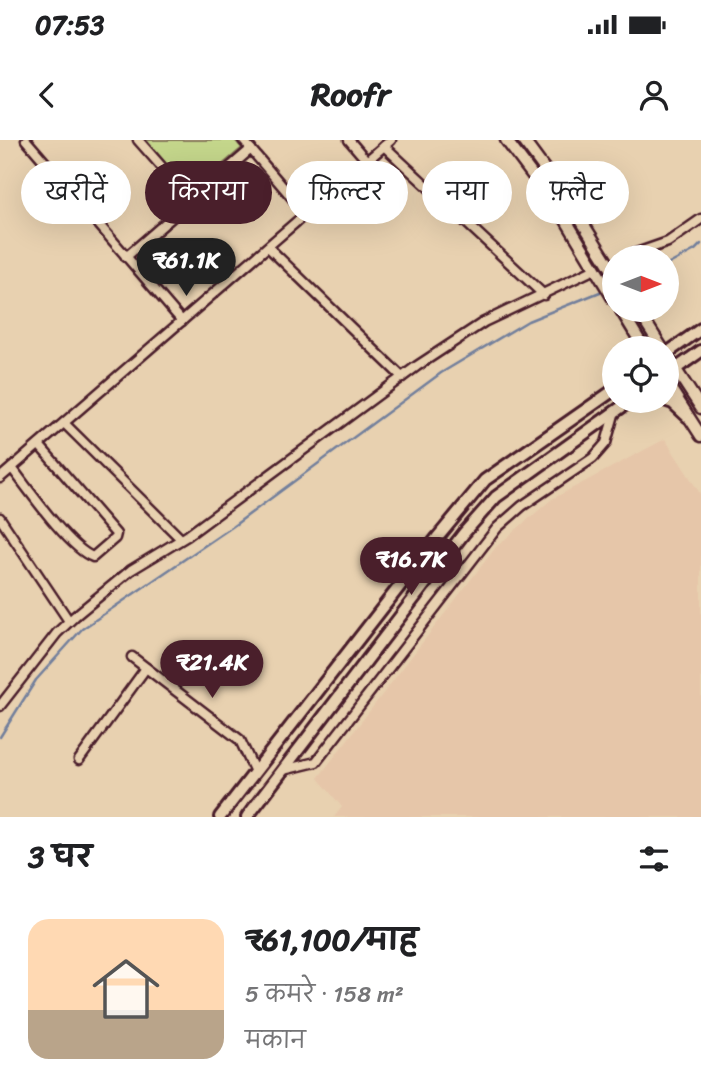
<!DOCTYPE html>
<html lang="hi">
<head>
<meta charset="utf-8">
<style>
	body { margin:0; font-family:Sriracha,"Playpen Sans Deva",sans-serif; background:#f2f2f2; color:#202124; height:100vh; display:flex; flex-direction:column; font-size:26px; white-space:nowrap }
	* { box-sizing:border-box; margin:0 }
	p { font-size:23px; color:#757577 }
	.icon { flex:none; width:38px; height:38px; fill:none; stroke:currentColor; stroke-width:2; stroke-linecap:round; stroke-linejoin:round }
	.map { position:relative; height:677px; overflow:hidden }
	.sheet { display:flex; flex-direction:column; background:#fff; flex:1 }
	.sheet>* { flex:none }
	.hud { position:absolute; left:21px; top:21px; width:660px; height:63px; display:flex; gap:14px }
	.needle { width:46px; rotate:90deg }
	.fabs { position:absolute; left:602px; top:105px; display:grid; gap:14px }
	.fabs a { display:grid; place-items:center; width:77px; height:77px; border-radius:50%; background:#fff; box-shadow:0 7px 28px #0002; font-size:35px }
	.price { position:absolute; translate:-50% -60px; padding:0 16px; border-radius:24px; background:#4a1f2b; color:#fff; font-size:23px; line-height:46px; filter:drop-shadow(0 2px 4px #0008) }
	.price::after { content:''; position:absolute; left:50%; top:42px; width:21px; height:16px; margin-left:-10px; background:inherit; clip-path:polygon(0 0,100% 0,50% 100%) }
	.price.selected { background:#222; color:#fff }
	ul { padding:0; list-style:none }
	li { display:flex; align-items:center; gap:21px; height:175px; padding:0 28px }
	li+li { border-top:2px solid #e0e0e0 }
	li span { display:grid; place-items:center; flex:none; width:196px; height:140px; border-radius:21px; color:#555 }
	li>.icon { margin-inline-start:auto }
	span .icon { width:84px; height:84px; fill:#fffc; stroke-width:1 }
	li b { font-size:30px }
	h2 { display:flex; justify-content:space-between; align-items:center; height:84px; padding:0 28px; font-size:30px }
	.chip { padding:0 24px; border-radius:32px; background:#fff; box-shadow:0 7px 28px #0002; font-size:24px; line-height:63px }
	.chip.selected { background:#4a1f2b; color:#fff }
	.status { display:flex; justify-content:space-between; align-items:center; height:49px; padding:0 35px; background:#fff; direction:ltr }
	.status svg { height:19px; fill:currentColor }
	header { display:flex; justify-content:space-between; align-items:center; height:91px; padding:0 28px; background:#fff; font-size:32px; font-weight:700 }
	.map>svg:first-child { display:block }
	.built { fill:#e6c6a9 }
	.green { fill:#c4d68b; stroke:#877a5b; stroke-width:2 }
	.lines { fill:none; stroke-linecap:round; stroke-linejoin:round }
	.stream { stroke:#727f9c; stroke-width:2.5 }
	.minor-casing { stroke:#4a1f2b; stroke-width:13 }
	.tertiary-casing { stroke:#4a1f2b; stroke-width:15 }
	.secondary-casing { stroke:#4a1f2b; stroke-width:16 }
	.minor { stroke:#e8d1b0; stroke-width:8 }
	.tertiary { stroke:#e8d1b0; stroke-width:10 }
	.secondary { stroke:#e8d1b0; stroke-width:10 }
</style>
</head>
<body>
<div class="status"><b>07:53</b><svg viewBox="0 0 49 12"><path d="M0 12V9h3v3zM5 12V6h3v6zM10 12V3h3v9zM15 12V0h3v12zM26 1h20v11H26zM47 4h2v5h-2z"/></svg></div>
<header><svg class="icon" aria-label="back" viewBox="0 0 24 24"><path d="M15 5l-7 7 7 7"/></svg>Roofr<svg class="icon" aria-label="person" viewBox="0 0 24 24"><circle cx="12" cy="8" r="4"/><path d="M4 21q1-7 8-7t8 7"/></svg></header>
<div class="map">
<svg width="701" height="677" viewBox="0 0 701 677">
	<rect width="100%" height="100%" fill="#e8d1b0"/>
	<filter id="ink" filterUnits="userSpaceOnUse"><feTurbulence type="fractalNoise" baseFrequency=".0143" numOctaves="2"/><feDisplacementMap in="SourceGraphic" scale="14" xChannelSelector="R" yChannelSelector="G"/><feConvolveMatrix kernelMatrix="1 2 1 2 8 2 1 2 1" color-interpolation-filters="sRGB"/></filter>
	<g filter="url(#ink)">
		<!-- built -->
		<polygon class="built" points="665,299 701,355 701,677 334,677 342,667 318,638 496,407 552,359"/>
		<!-- green -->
		<polygon class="green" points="146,0 235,0 242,8 190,52"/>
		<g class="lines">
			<!-- stream -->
			<g class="stream">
				<polyline points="667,125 695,110 701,104"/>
				<polyline points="0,597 36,540 82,489 232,387 441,233 528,181 605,150"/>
			</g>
			<!-- minor casing -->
			<g class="minor-casing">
				<g id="minor">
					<polyline points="26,0 182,181"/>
					<polyline points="138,0 191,60"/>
					<polyline points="243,0 306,74"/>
					<polyline points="349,0 367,21"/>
					<polyline points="384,6 544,155"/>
					<polyline points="268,107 402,237"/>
					<polyline points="126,117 251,9"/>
					<polyline points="625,117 668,102 701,79"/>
					<polyline points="64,283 181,399"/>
					<path d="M 12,328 C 28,349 70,409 93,417 L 115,398 L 116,394 L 39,305"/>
					<polyline points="0,338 391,0"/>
					<polyline points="0,378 69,481"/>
					<polyline points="132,517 240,600 255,632"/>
					<polyline points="0,566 57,493 75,476 131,430 187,396 417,226 484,182 595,129"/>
					<polyline points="79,620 146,528"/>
					<polyline points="283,630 316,622 497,388 522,366 593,318 606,303 615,271"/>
				</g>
			</g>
			<!-- tertiary casing -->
			<g class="tertiary-casing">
				<g id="tertiary">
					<polyline points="506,0 564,77 614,160"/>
					<polyline points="523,0 574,69 614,133"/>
					<polyline points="621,170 644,208"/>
					<polyline points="638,170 662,208"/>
					<polyline points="667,216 701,268"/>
					<polyline points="667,243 701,296"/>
				</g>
			</g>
			<!-- secondary casing -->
			<g class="secondary-casing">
				<g id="secondary">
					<polyline points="667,213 701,189"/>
					<polyline points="667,235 701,211"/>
					<polyline points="667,261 673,263 688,277"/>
					<polyline points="220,677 437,398 485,340 614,250"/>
					<polyline points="247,677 464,393 496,357 630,261"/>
				</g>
			</g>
			<!-- minor -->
			<use href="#minor" class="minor"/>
			<!-- tertiary -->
			<use href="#tertiary" class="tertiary"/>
			<!-- secondary -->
			<use href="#secondary" class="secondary"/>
		</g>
	</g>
</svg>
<div class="fabs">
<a><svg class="needle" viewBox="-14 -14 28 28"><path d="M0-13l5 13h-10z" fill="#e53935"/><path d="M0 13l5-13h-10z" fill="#757577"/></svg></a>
<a><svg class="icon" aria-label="locate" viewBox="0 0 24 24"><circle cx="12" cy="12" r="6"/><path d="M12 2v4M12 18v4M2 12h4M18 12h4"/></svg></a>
</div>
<b class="price selected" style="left:186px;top:158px">₹61.1K</b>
<b class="price" style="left:411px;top:457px">₹16.7K</b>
<b class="price" style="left:212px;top:560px">₹21.4K</b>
<div class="hud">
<a class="chip">खरीदें</a>
<a class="chip selected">किराया</a>
<a class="chip">फ़िल्टर</a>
<a class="chip">नया</a>
<a class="chip">फ़्लैट</a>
</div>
</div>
<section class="sheet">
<h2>3 घर<svg class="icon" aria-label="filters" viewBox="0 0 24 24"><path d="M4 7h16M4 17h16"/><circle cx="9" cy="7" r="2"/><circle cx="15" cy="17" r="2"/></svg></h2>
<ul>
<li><span style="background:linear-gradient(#ffd9b3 65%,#b9a48a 0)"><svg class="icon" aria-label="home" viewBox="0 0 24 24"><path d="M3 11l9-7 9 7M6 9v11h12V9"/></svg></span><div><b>₹61,100/माह</b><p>5 कमरे · 158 m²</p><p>मकान</p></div></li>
</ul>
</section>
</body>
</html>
